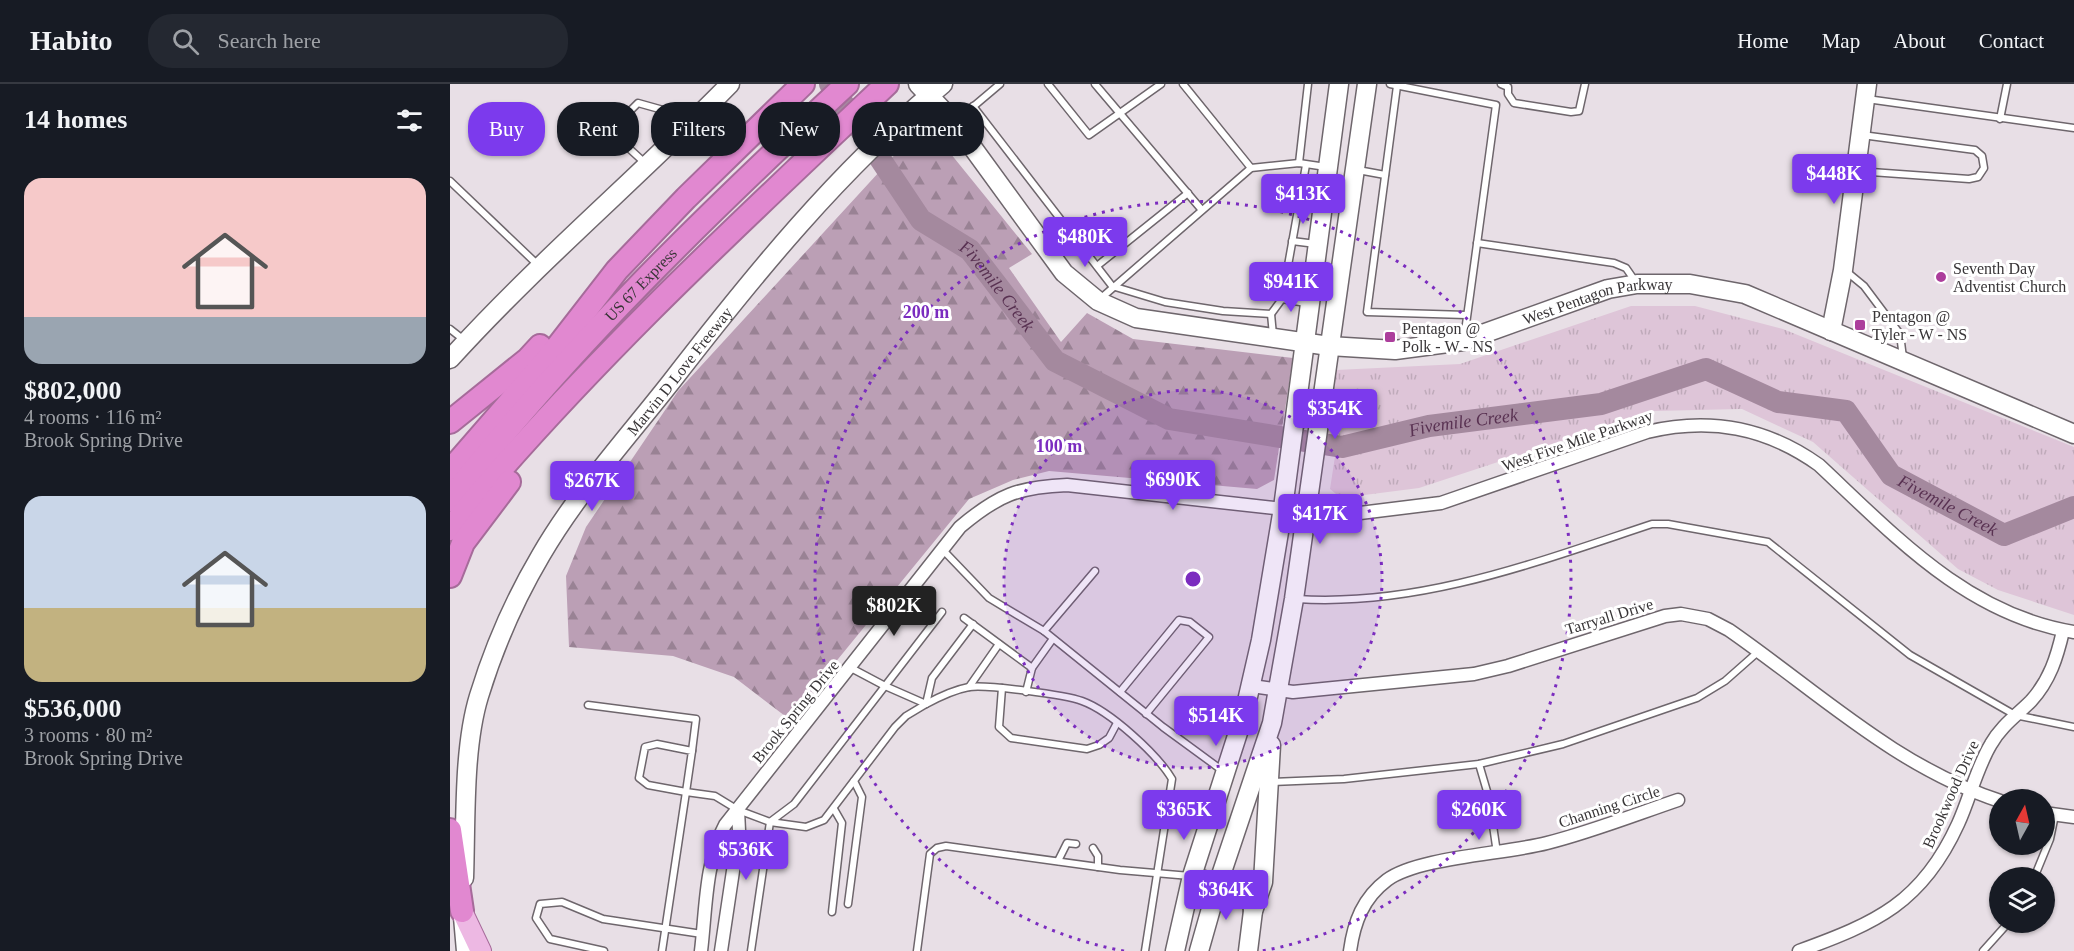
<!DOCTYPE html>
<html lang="en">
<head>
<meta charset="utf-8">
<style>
	body { margin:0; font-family:"Times New Roman",serif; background:#242831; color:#f1f3f6; height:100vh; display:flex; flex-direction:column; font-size:22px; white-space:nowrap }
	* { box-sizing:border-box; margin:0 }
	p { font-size:20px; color:#9ea1a6 }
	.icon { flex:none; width:33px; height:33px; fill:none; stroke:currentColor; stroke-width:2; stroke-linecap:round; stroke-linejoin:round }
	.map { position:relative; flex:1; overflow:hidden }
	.drawer { display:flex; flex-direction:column; background:#171b24; width:450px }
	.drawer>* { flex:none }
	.top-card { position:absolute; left:18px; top:18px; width:570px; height:54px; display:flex; gap:12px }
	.needle { width:39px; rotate:8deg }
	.buttons { position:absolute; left:1539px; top:705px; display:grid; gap:12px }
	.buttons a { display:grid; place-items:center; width:66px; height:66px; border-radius:50%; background:#171b24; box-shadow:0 2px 4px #0004; font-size:30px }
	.price { position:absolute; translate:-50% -51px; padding:0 14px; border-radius:6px; background:#7c3aed; color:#fff; font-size:20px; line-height:39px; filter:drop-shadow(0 2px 3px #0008) }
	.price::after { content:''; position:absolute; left:50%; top:36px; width:18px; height:14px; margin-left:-9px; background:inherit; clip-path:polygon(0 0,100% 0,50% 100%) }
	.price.selected { background:#222; color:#fff }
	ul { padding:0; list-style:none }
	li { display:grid; align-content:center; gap:12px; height:318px; padding:0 24px }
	li span { display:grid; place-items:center; height:186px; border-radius:18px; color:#555 }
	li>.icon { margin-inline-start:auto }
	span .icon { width:108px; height:108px; fill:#fffc; stroke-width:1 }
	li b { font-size:26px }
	h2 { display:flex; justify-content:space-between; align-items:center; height:72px; padding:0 24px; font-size:26px }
	.pill { padding:0 21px; border-radius:24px; background:#171b24; box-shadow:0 2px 4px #0004; font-size:21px; line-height:54px }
	.pill.selected { background:#7c3aed; color:#fff }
	header { display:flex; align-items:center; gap:36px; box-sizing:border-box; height:84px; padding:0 30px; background:#171b24; border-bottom:2px solid #363941 }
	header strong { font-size:28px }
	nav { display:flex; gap:33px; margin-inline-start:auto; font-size:21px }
	.search { width:420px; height:54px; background:#242831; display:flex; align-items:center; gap:15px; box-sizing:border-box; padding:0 21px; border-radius:24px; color:#9ea1a6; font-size:22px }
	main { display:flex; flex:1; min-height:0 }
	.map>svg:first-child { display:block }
	.forest { fill:url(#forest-firs) }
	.park { fill:url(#park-tufts) }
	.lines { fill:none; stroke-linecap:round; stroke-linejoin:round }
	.river { stroke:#a4899e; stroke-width:22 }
	.lane-casing { stroke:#6e666c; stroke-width:9 }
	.street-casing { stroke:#6e666c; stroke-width:15 }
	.secondary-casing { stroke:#6e666c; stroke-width:21 }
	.primary-casing { stroke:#a66b9a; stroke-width:22 }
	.highway-casing { stroke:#a66b9a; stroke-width:26 }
	.lane { stroke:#fff; stroke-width:6 }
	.street { stroke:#fff; stroke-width:12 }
	.secondary { stroke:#fff; stroke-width:18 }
	.primary { stroke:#edb8e3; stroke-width:20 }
	.highway { stroke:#e188d0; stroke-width:22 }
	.ring { fill:none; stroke:#7b2cbf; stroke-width:3; stroke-dasharray:3 6 }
	.poi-dot { fill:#ac3e9c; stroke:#fff; stroke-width:2 }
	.labels { text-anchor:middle; stroke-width:6; stroke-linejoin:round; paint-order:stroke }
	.poi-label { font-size:16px; fill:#383537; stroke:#fff; text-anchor:start }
	.street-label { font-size:16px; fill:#383537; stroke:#fff }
	.water-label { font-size:18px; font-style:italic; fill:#593252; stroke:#fff }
	.centre { fill:#7b2cbf; stroke:#fff; stroke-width:3 }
	.ring-label { font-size:18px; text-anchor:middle; font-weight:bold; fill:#7b2cbf; stroke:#fff; stroke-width:6; stroke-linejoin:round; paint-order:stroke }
</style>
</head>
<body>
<header>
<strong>Habito</strong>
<div class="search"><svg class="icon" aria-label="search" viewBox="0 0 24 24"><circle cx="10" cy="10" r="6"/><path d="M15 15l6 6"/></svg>Search here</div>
<nav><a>Home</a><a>Map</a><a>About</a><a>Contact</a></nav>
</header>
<main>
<section class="drawer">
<h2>14 homes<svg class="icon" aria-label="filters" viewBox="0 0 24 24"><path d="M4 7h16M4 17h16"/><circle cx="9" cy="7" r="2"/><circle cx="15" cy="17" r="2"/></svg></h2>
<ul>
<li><span style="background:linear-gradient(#f6c9c9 75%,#9aa5b1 0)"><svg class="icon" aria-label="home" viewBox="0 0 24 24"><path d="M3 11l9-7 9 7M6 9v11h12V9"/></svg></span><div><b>$802,000</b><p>4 rooms · 116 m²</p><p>Brook Spring Drive</p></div></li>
<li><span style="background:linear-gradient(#c9d6e8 60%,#c2b280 0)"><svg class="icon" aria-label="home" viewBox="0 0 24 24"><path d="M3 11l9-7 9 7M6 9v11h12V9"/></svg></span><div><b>$536,000</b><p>3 rooms · 80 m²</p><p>Brook Spring Drive</p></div></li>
</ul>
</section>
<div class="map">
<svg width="1624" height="867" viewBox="0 0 1624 867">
	<defs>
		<pattern id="forest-firs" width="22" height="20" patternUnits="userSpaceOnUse" patternTransform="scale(1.5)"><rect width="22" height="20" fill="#bb9fb5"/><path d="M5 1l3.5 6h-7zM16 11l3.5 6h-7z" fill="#998294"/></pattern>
		<pattern id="park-tufts" width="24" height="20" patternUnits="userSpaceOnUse" patternTransform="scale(1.5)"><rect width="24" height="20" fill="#dec5d8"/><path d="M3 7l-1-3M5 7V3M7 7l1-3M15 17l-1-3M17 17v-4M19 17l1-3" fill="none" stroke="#bfaaba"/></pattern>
	</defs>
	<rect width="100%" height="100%" fill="#e8dfe6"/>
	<!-- forest -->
	<polygon class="forest" points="475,38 582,170 559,184 611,258 637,229 683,255 843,274 824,396 807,405 599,387 563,396 519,415 339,635 284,593 223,572 119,563 116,492 136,443 228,307"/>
	<!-- park -->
	<polygon class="park" points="1181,222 1245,222 1333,245 1624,363 1624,531 1548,506 1508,485 1363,358 1292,325 1203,327 969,404 891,414 880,405 888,353 875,356 886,286 1010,280"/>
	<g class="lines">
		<!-- river -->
		<path class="river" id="s1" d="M 380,0 L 471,136 L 520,166 L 605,277 L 719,335 L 892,363 L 979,342 L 1151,320 L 1256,285 L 1328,318 L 1396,327 L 1441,391 L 1554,451 L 1624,423"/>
		<!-- lane casing -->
		<g class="lane-casing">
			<g id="lane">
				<polyline points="598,0 639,51 711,0"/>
				<polyline points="645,0 751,125"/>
				<polyline points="733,0 801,84"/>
				<polyline points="940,0 1046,21 1014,255"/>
				<polyline points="1051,0 1058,3 1058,10 1064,19 1121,28 1129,27 1135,0"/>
				<polyline points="947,2 917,228 1016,231"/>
				<polyline points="1417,15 1624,44"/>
				<polyline points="523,22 662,202 715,218 773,227 821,230 832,215 856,81"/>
				<polyline points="1550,35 1557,0"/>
				<polyline points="505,38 550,0"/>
				<polyline points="195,79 160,47 188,19 213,26 234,43"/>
				<polyline points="849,79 858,0"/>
				<polyline points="908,86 935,91"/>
				<polyline points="1407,87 1519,95 1528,93 1534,84 1532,72 1525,66 1412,51"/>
				<polyline points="0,97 89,182"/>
				<polyline points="842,157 866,160"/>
				<polyline points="1027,159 1164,179 1176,184 1185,197"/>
				<polyline points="647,182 738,109"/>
				<polyline points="1397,188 1414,202 1450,250 1453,274"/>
				<polyline points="650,215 801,84 849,79 876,83"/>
				<polyline points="832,215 856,219"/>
				<polyline points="821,230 823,251"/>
				<polyline points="0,245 14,256"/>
				<polyline points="492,465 539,514 594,547 713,643 773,687"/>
				<path d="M 847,515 C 970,523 1087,478 1202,440 L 1218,440 L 1318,458 L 1460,571 L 1565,631 L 1624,643"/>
				<path d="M 492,528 L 435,602 L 476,620 C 489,613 503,606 519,603 C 535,600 616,611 632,617 C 660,627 707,670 722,695 L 695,867"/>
				<polyline points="514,534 582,584 602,556"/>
				<polyline points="594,547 645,487"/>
				<polyline points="519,603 549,560"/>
				<polyline points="552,604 549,643 561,654 637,665 649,661 659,654 667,639"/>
				<polyline points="576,608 582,584"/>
				<polyline points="670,608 729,536 740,538 759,553 696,630"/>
				<polyline points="138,621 246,635 242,667"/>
				<polyline points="1029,680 1039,714 1047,769"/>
				<polyline points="822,698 894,695 1029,680 1113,660 1247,614 1275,597 1309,567"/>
				<polyline points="320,738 356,743 374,736 445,643 456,632 476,620 482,594 523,540"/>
				<polyline points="320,738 344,720 435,602 401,584"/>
				<polyline points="643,764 648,772 648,783"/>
				<polyline points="608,777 617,759 626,760"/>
				<polyline points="1584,794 1600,755 1605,731"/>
				<polyline points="398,820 412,713 404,697"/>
				<polyline points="382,828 392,739 384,725"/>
				<polyline points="154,867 100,855 86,834 90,820 112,818 153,835 252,850"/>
				<polyline points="212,867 236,708 198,701 189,694 195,663 207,660 242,667 236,708 265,712 288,726 320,738 301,867"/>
				<polyline points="467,867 480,770 487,764 496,762 670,786 740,792"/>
				<polyline points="1533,867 1559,838"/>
			</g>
		</g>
		<!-- street casing -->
		<g class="street-casing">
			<g id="street">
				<path d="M 802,602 L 843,608 L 1024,590 L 1058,582 L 1215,532 L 1231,530 L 1258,535 L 1279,546 C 1367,607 1446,683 1550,717"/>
				<polyline points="1594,729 1624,733"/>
				<path d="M 251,867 C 256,826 255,778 275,741 L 510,443 C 548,411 568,403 617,401 L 869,429 L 910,429 L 991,419 L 1197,348 C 1260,333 1316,343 1369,381 C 1444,451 1517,531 1624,548"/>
				<polyline points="271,867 289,747 288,726"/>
				<path d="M 900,867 C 904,838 913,814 937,796 C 968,773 1055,770 1097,759 C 1141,748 1184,731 1228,716"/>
				<path d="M 1349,867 C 1426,839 1472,819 1508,740 C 1520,714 1526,685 1541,660 C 1551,642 1567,631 1581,617 C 1600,596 1607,573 1613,547"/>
			</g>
		</g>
		<!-- secondary casing -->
		<g class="secondary-casing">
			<g id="secondary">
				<path id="s2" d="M 468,0 L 504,38 L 614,189 L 648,217 L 686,234 L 879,262 L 945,266 L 1013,257 L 1158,205 L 1187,200 L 1240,200 L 1295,210 L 1624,350"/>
				<polyline points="1381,247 1393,186 1417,0"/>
				<path d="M 0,275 C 88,178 188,94 280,0"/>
				<polyline points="742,792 796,810 802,816 803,827"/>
				<path id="s3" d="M 14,794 C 16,738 13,664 29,612 C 44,563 65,515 91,471 C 127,409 177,354 221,298 C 303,192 389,86 493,0"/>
				<polyline points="13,833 16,867"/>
				<polyline points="725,867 742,792 794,630 811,556 833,424 889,0"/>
				<polyline points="749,867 768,800 822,639 844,515 917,0"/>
				<polyline points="798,867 803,827 813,798 821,661"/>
			</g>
		</g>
		<!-- primary casing -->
		<g class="primary-casing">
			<polyline id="primary" points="12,827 31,867"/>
		</g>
		<!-- highway casing -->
		<g class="highway-casing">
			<g id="highway">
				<polyline points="0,338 78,275 90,262"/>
				<polyline points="0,387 101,271 167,186 236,114 353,0"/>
				<path id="s4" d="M 0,416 C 118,265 257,130 397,0"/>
				<path d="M 0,445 C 132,285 286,142 437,0"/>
				<polyline points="0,492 13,459 59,398"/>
				<polyline points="0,746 12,827"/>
			</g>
		</g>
		<!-- lane -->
		<use href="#lane" class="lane"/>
		<!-- street -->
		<use href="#street" class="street"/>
		<!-- secondary -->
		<use href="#secondary" class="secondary"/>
		<!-- primary -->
		<use href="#primary" class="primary"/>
		<!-- highway -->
		<use href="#highway" class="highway"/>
	</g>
	<!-- distance rings -->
	<circle cx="743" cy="495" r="189" fill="#7b2cbf" fill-opacity=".12"/>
	<g class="ring">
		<circle cx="743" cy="495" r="189"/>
		<path d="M674 867A378 378 0 1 1 812 867"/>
	</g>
	<!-- markers -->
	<g class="poi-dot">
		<circle cx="1491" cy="193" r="6"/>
		<rect x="1404" y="235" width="12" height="12" rx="3"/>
		<rect x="934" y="247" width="12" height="12" rx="3"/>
	</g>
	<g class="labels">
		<!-- poi labels -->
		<g class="poi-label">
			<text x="1503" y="190">Seventh Day<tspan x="1503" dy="18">Adventist Church</tspan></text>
			<text x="1422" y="238">Pentagon @<tspan x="1422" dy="18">Tyler - W - NS</tspan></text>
			<text x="952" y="250">Pentagon @<tspan x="952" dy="18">Polk - W - NS</tspan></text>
		</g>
		<!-- street labels -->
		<g class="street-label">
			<text dy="6" stroke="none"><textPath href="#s4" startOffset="288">US 67 Express</textPath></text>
			<text dy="6" stroke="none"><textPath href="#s2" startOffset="796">West Pentagon Parkway</textPath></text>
			<text dy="6" stroke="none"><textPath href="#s3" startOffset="568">Marvin D Love Freeway</textPath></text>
			<text transform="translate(1127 356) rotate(-19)" y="6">West Five Mile Parkway</text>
			<text transform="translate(1159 532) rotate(-17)" y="6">Tarryall Drive</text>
			<text transform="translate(345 627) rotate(-51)" y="6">Brook Spring Drive</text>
			<text transform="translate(1500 710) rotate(-66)" y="6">Brookwood Drive</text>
			<text transform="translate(1159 722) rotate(-18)" y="6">Channing Circle</text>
		</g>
		<!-- water labels -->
		<g class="water-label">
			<text dy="6" stroke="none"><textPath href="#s1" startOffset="266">Fivemile Creek</textPath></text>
			<text dy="6" stroke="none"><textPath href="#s1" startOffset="788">Fivemile Creek</textPath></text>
			<text dy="6" stroke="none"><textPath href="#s1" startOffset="1328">Fivemile Creek</textPath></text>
		</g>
	</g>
	<circle cx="743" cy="495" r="9" class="centre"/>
	<g class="ring-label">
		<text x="476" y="234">200 m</text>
		<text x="609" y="368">100 m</text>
	</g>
</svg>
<div class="buttons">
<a><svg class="needle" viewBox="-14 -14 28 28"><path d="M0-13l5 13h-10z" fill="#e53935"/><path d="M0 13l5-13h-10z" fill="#9ea1a6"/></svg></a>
<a><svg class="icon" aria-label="layers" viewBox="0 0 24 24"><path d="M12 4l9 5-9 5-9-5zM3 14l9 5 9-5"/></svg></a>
</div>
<b class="price" style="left:1384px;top:121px">$448K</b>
<b class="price" style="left:853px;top:141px">$413K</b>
<b class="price" style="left:635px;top:184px">$480K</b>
<b class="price" style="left:841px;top:229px">$941K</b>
<b class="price" style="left:885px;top:356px">$354K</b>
<b class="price" style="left:723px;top:427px">$690K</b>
<b class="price" style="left:142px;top:428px">$267K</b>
<b class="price" style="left:870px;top:461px">$417K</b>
<b class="price selected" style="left:444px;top:553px">$802K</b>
<b class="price" style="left:766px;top:663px">$514K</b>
<b class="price" style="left:734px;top:757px">$365K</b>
<b class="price" style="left:1029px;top:757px">$260K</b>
<b class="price" style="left:296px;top:797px">$536K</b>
<b class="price" style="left:776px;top:837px">$364K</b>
<div class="top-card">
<a class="pill selected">Buy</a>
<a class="pill">Rent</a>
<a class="pill">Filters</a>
<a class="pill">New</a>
<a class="pill">Apartment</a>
</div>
</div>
</main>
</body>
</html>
